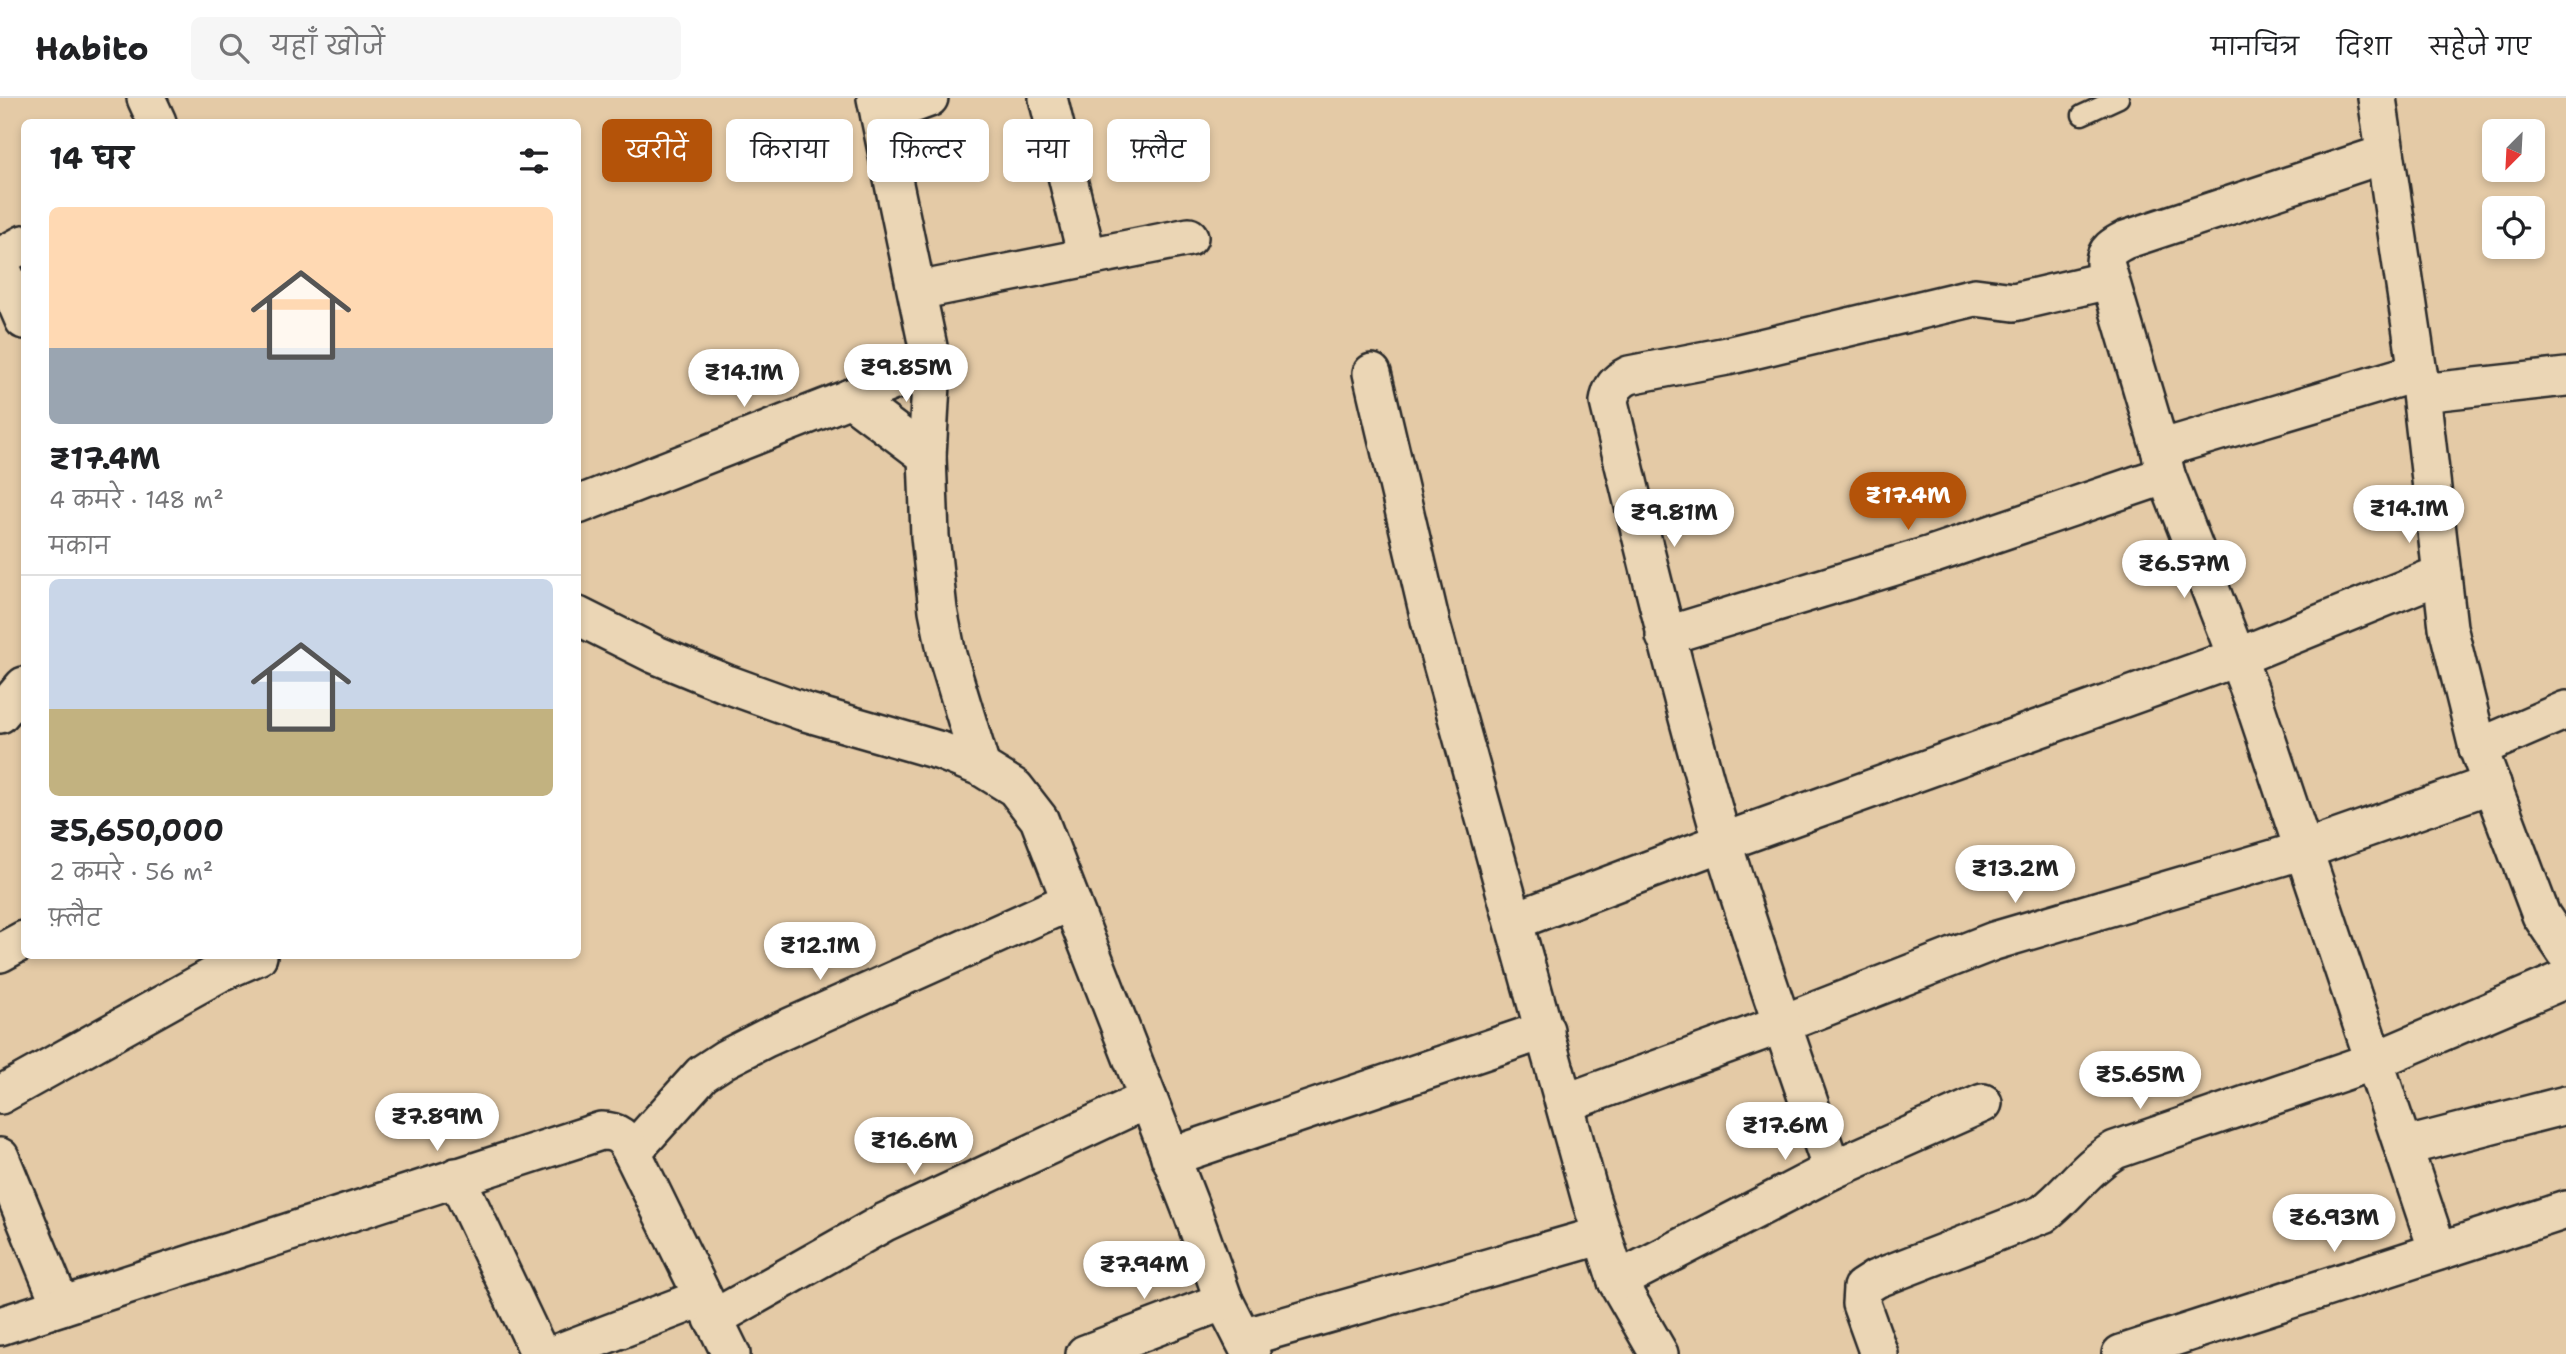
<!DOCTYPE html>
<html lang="hi">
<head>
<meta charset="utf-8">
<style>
	body { margin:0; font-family:"Shantell Sans","Playpen Sans Deva",sans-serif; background:#f6f6f6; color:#202124; height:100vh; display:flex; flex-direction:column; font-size:26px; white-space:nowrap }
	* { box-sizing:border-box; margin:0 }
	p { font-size:23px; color:#757577 }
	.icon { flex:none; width:38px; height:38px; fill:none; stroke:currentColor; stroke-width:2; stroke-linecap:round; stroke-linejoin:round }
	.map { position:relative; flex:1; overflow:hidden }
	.drawer { position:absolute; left:21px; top:21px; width:560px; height:840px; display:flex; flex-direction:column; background:#fff; border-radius:10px; box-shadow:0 4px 10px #0003 }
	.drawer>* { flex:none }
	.hud { position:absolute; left:602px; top:21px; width:665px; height:63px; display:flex; gap:14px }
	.needle { width:46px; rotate:204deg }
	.controls { position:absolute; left:2482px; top:21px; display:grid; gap:14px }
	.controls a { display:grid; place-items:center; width:63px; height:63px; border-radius:10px; background:#fff; box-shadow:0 4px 10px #0003; font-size:35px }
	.price { position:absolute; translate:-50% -60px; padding:0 16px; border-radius:24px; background:#fff; color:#222; font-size:23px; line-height:46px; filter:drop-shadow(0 2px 4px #0008) }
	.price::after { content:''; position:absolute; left:50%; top:42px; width:21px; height:16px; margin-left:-10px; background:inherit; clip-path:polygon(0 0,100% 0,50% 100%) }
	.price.current { background:#b45309; color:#fff }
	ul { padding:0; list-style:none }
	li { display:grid; align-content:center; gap:14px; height:371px; padding:0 28px }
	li+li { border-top:2px solid #e0e0e0 }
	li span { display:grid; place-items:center; height:217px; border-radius:10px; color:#555 }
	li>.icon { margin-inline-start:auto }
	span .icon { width:126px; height:126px; fill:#fffc; stroke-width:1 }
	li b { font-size:30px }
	h2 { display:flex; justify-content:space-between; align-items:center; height:84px; padding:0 28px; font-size:30px }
	.pill { padding:0 24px; border-radius:10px; background:#fff; box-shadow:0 4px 10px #0003; font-size:24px; line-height:63px }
	.pill.current { background:#b45309; color:#fff }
	header { display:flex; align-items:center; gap:42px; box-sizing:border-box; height:98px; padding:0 35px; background:#fff; border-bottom:2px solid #e0e0e0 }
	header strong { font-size:33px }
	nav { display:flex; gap:38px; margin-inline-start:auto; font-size:24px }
	.search { width:490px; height:63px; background:#f6f6f6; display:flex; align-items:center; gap:18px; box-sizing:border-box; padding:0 24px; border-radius:10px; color:#757577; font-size:26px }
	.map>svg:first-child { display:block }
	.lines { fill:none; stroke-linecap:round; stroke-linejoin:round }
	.service-casing { stroke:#2b2b2b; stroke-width:23 }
	.minor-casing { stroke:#2b2b2b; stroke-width:42 }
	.service { stroke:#ebd6b5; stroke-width:18 }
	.minor { stroke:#ebd6b5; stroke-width:37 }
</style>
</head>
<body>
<header>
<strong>Habito</strong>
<div class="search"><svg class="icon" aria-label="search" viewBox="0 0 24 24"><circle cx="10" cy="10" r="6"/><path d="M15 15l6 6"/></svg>यहाँ खोजें</div>
<nav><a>मानचित्र</a><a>दिशा</a><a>सहेजे गए</a></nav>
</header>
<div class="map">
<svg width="2566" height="1256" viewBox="0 0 2566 1256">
	<rect width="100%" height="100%" fill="#e4caa6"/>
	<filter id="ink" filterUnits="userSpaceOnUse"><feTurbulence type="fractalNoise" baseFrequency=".0143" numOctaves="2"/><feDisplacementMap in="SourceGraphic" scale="14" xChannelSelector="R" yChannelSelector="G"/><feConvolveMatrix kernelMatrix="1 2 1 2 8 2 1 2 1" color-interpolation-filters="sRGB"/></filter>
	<g filter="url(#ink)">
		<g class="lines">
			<!-- service casing -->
			<g class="service-casing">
				<polyline id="service" points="2082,17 2119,0"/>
			</g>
			<!-- minor casing -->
			<g class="minor-casing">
				<g id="minor">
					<polyline points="146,0 157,24"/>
					<polyline points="876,0 932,268 927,358 930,438 938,512 947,557 981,669"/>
					<polyline points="1048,0 1087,159"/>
					<polyline points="2377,0 2421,295 2448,529 2478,650 2541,817 2566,854"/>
					<polyline points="880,18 929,0"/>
					<path d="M 2385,56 L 2125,142 C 2115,147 2105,152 2105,165 L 2160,351 L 2166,377 L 2253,601 L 2438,1153"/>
					<polyline points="0,159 24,146"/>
					<polyline points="0,167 24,222"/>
					<polyline points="917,193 1189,139"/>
					<polyline points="1372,275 1431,526 1591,1102 1617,1183 1659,1256"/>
					<polyline points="2421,295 2566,279"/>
					<polyline points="850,300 927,358"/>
					<polyline points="2160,351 2418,274"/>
					<polyline points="578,407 932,268"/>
					<polyline points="578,518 654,556 727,586 802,613 941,653 981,669 1015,690 1039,721 1193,1116 1224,1203 1251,1256"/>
					<polyline points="1665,538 1931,457 2166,377"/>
					<polyline points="0,616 24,588"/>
					<polyline points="2478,650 2566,612"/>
					<polyline points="1514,823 1723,744 2238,559 2442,476"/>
					<polyline points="0,855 24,842"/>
					<polyline points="0,997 221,874 258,858"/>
					<polyline points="1565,1005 1782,926 1994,843 2304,752 2492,686"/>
					<polyline points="2403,1049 2566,1007"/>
					<polyline points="632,1054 702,976 725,961 766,940 1071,803"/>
					<polyline points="0,1059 61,1208"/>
					<polyline points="1170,1059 1545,932"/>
					<path d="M 1832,1072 C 1795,963 1756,855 1723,745 C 1680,599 1644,452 1609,304 C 1611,290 1617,283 1629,277 L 1727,258 L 1975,199 L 2014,204 L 2109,182"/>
					<polyline points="456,1079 540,1256"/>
					<polyline points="1617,1183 1832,1072 1983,1005"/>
					<polyline points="713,1221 885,1124 1148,1001"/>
					<path d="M 0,1228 L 601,1033 C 618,1033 624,1039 632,1054 L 731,1256"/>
					<polyline points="1243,1240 1603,1137"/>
					<polyline points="555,1256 702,1200"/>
					<polyline points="1085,1256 1224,1203"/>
					<path d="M 1879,1256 L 1861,1206 L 1862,1190 L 1876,1181 L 2043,1116 C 2069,1096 2086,1069 2115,1052 L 2374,963 L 2566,881"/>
					<polyline points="2121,1256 2566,1112"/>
				</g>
			</g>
			<!-- service -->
			<use href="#service" class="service"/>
			<!-- minor -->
			<use href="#minor" class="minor"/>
		</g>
	</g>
</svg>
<div class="controls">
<a><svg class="needle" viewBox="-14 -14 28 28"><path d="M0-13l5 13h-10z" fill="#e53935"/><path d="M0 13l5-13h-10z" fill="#757577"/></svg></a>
<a><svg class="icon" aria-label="locate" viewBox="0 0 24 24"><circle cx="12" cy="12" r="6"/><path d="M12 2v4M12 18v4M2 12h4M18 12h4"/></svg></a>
</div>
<b class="price" style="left:906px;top:306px">₹9.85M</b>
<b class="price" style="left:744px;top:311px">₹14.1M</b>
<b class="price current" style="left:1908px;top:434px">₹17.4M</b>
<b class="price" style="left:2409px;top:447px">₹14.1M</b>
<b class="price" style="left:1674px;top:451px">₹9.81M</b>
<b class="price" style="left:2184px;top:502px">₹6.57M</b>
<b class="price" style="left:2015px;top:807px">₹13.2M</b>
<b class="price" style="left:820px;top:884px">₹12.1M</b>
<b class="price" style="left:2140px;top:1013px">₹5.65M</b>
<b class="price" style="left:437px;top:1055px">₹7.89M</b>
<b class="price" style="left:1785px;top:1064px">₹17.6M</b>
<b class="price" style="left:914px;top:1079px">₹16.6M</b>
<b class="price" style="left:2334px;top:1156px">₹6.93M</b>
<b class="price" style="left:1144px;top:1203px">₹7.94M</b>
<div class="hud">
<a class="pill current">खरीदें</a>
<a class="pill">किराया</a>
<a class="pill">फ़िल्टर</a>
<a class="pill">नया</a>
<a class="pill">फ़्लैट</a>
</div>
<section class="drawer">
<h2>14 घर<svg class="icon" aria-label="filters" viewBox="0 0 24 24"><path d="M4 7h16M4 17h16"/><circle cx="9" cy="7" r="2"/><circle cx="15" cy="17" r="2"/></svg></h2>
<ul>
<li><span style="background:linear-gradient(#ffd9b3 65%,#9aa5b1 0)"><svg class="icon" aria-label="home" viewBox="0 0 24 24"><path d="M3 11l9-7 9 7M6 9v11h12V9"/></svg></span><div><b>₹17.4M</b><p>4 कमरे · 148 m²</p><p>मकान</p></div></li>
<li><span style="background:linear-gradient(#c9d6e8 60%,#c2b280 0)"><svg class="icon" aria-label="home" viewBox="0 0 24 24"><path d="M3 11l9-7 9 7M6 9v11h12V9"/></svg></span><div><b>₹5,650,000</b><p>2 कमरे · 56 m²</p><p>फ़्लैट</p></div></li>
</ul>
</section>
</div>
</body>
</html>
